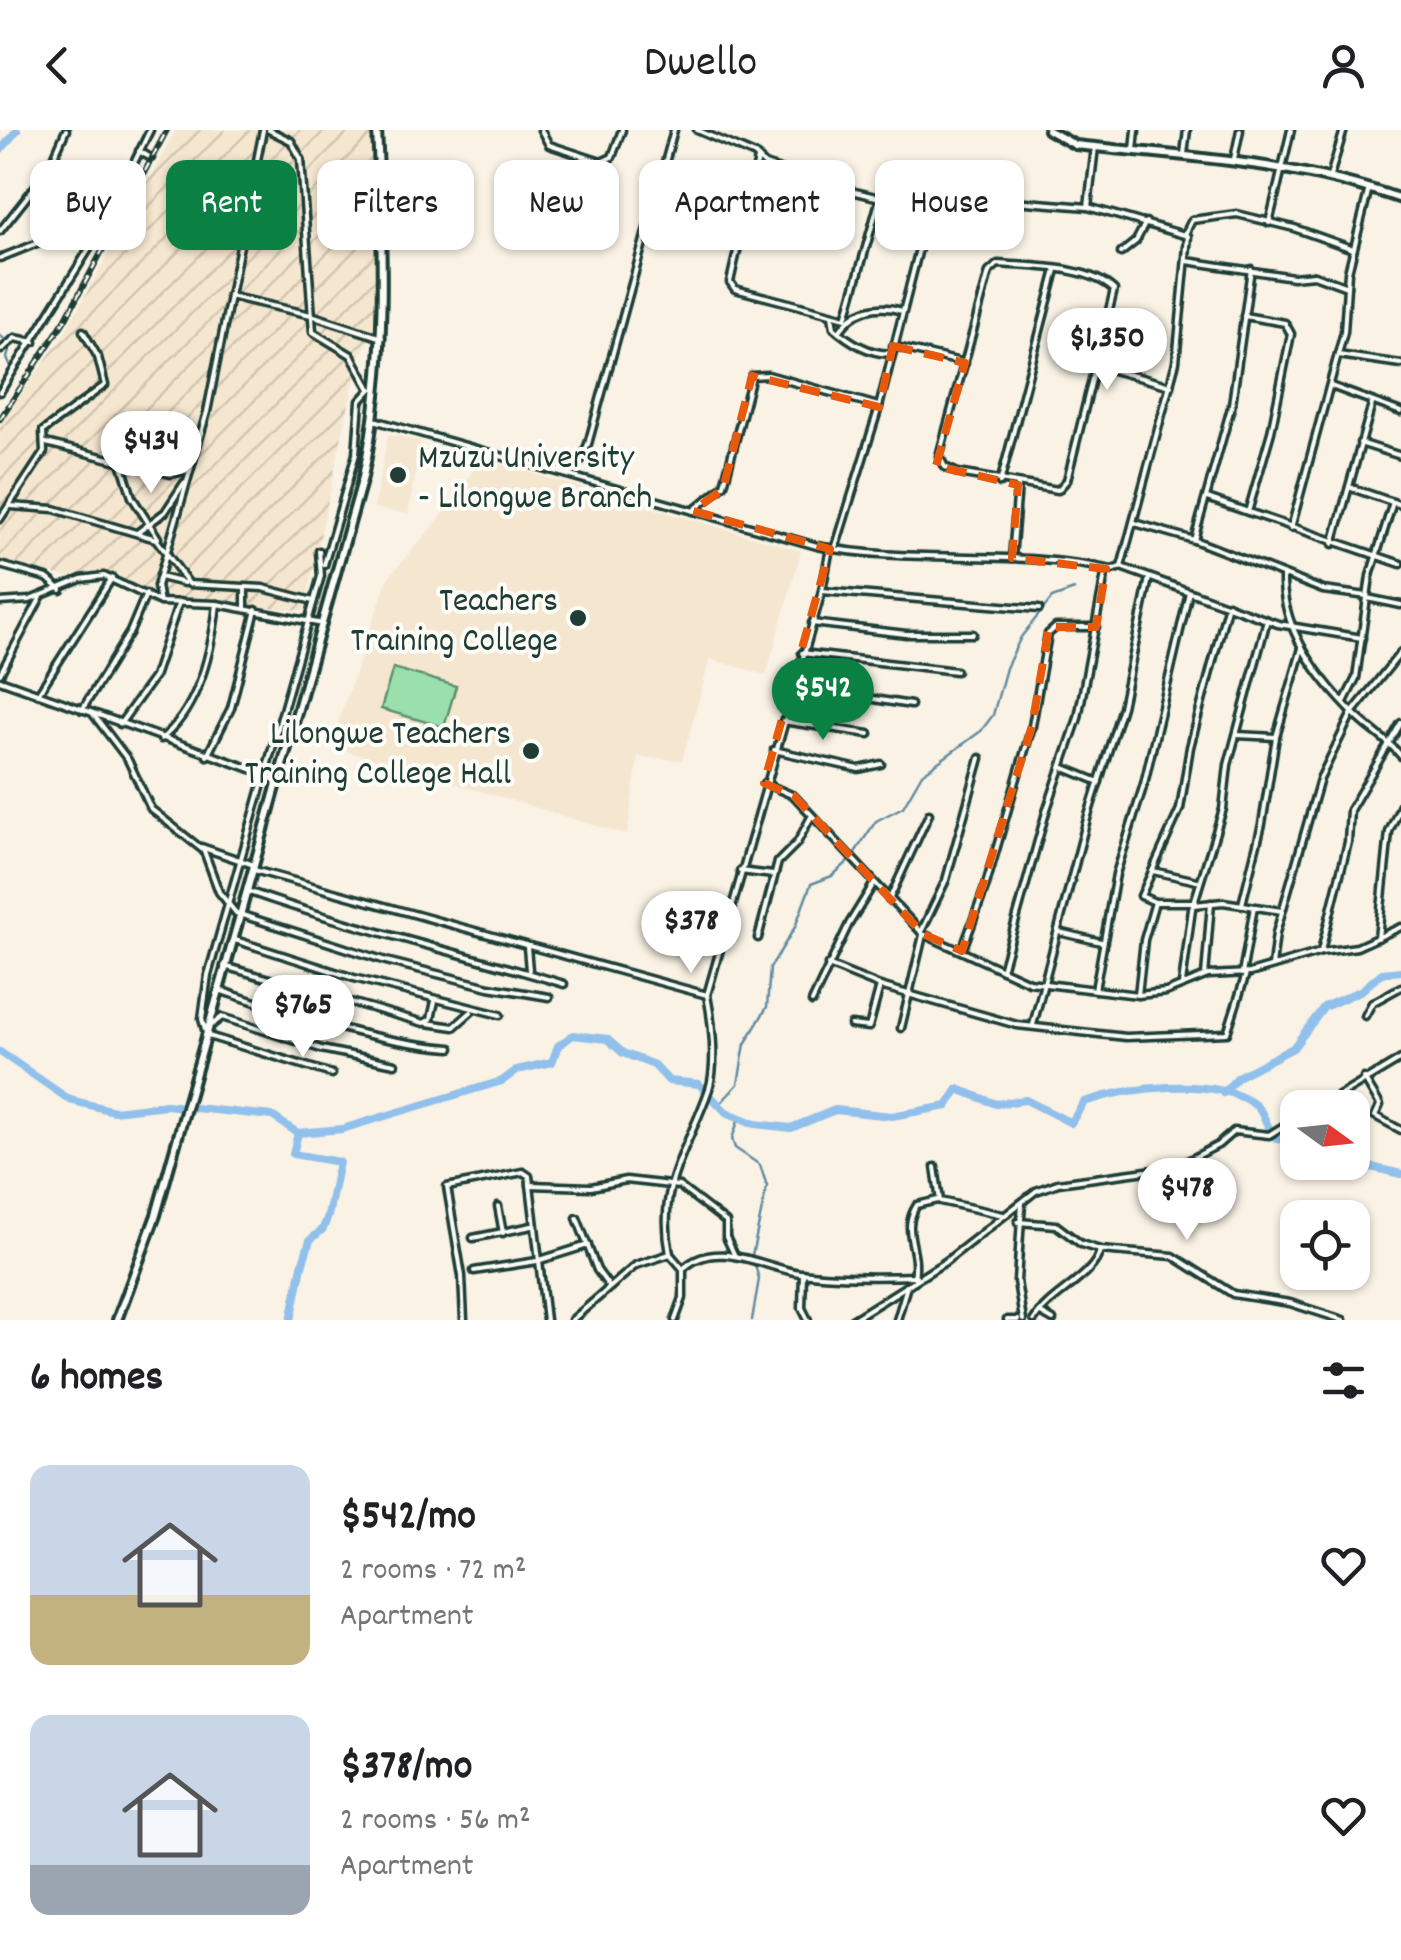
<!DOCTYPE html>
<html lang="en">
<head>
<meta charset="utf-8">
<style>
	body { margin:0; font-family:Dekko,sans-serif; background:#f6f6f6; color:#202124; height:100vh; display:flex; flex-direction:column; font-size:38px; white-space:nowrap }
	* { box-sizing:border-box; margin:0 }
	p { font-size:32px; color:#757577 }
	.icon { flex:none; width:55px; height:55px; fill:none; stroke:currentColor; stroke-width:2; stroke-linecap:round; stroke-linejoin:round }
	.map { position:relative; height:1190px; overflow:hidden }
	.side { display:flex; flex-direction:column; background:#fff; flex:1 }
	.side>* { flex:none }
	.guide { position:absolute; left:30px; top:30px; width:1342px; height:90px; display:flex; gap:20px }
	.needle { width:65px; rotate:105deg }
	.tools { position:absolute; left:1280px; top:960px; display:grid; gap:20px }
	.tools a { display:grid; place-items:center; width:90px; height:90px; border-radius:20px; background:#fff; box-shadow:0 2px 8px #0004; font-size:50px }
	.price { position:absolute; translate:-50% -85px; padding:0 22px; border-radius:35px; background:#fff; color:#222; font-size:32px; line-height:65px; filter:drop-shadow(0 2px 5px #0008) }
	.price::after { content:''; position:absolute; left:50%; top:60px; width:30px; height:22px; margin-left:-15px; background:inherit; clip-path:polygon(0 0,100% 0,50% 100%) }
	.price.active { background:#0b8043; color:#fff }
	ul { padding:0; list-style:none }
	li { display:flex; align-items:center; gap:30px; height:250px; padding:0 30px }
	li span { display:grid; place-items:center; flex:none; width:280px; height:200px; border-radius:20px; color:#555 }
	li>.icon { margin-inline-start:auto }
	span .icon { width:120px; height:120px; fill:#fffc; stroke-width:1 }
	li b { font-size:42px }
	h2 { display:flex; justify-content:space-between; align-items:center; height:120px; padding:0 30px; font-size:42px }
	.chip { padding:0 35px; border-radius:20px; background:#fff; box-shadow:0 2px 8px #0004; font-size:35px; line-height:90px }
	.chip.active { background:#0b8043; color:#fff }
	header { display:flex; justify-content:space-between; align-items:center; height:130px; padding:0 30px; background:#fff; font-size:45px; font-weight:600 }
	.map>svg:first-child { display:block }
	.built { fill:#f5e6cf }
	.industrial { fill:url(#industrial-furrows) }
	.pitch { fill:#9be0ac; stroke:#5d8e70; stroke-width:2.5 }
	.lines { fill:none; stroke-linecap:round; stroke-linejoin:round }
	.stream { stroke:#638ca2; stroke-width:2.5 }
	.river { stroke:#90c0eb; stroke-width:8 }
	.minor-casing { stroke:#1f3d34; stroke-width:11 }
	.tertiary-casing { stroke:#1f3d34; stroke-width:14 }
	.secondary-casing { stroke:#1f3d34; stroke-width:14 }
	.minor { stroke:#fdfcf7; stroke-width:4 }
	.tertiary { stroke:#fdfcf7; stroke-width:6 }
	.secondary { stroke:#fdfcf7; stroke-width:6 }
	.rail-casing { stroke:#1f3d34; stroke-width:6 }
	.rail { stroke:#fdfcf7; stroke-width:2.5; stroke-dasharray:8; stroke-linecap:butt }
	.marked { fill:none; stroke:#e8590c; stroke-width:8; stroke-dasharray:20 12; stroke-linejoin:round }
	.poi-dot { fill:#1f3d34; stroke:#fdfcf7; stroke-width:4 }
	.labels { text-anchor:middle; stroke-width:8; stroke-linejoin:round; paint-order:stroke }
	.poi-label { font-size:35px; fill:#1f3d34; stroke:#fdfcf7; text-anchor:end }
</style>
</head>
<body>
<header><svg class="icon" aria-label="back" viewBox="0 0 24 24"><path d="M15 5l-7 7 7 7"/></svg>Dwello<svg class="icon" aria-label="person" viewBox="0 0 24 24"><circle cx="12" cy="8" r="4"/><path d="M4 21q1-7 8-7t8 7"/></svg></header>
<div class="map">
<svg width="1401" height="1190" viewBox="0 0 1401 1190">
	<defs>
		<pattern id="industrial-furrows" width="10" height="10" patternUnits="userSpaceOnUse" patternTransform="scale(2.5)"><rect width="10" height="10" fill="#f5e6cf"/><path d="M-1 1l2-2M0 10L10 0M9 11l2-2" fill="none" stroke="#d2c6b2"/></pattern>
	</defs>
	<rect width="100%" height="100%" fill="#f9f2e5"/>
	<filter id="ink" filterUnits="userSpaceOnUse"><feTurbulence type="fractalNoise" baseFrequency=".01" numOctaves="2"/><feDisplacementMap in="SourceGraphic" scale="20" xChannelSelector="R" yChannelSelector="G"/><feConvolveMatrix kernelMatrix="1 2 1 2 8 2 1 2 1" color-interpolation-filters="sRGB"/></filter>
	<g filter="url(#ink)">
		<!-- built -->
		<g class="built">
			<polygon points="388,305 421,311 408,384 374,378"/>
			<polygon points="479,328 801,421 766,545 710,529 682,630 638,627 627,705 330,616 388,448 459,366"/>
		</g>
		<!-- industrial -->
		<polygon class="industrial" points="176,0 373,0 377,194 359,228 304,481 162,465 92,441 66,447 0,429 0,294 63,206"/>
		<!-- pitch -->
		<polygon class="pitch" points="393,538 456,556 444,597 381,579"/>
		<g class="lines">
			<!-- stream -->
			<g class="stream">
				<polyline points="0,206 11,213 7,228 10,236"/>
				<polyline points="852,727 876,691 903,677 922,644 981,601 993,585 1006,538 1021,507 1052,468 1074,460"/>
				<polyline points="719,975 738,954 745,914 767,877 770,838 795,797 811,754 832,746 849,731"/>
				<polyline points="739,988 732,1009 735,1018 760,1035 767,1056 752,1125 759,1149 752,1190"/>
			</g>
			<!-- river -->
			<g class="river">
				<polyline points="0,21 17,0"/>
				<path d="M 0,922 L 70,970 L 114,981 L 166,975 L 272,986 L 298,1003 L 342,999 L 502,951 L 517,940 L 552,932 L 558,916 L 573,905 L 607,909 L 623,923 L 654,935 L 669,951 L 699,954 L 726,982 L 755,994 L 791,998 L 835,980 L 892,986 L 947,976 L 958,959 L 996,974 L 1026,970 L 1071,993 L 1084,972 C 1127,958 1210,946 1251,972 C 1266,981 1265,998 1277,1009 L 1298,1012"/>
				<polyline points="1223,963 1239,946 1293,918 1324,877 1362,860 1382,843 1401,841"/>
				<polyline points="1350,1032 1401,1044"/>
				<polyline points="291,1190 302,1136 310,1110 323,1099 328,1086 339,1032 293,1024 298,1003"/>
			</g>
			<!-- minor casing -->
			<g class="minor-casing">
				<g id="minor">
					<polyline points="269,0 291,11 301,29 313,202 351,225 370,259"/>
					<polyline points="541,0 549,15 601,32 612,27 622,0"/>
					<polyline points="697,0 755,25 765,35 814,52 880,68 936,65"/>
					<polyline points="1134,20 1136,0"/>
					<polyline points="139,21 151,28"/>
					<polyline points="1184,24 1187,0"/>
					<polyline points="758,29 730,152 735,159 846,188 880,68"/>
					<polyline points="1234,29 1240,0"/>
					<polyline points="1330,46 1344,0"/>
					<polyline points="1088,77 1095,17"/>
					<polyline points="1269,93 1291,0"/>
					<polyline points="0,101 49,39 66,0"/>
					<polyline points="1185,104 1192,90 1237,84 1294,98 1353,119"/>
					<polyline points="1121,123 1136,111 1146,92"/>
					<polyline points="0,128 111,84"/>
					<polyline points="1187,131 1293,147 1314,145 1347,157"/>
					<path d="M 998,134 C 1031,137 1088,135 1114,160 L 1067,350 L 1058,360 L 958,343 L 945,337 L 939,326 L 989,142 Z"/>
					<polyline points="229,166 311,185 382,208"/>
					<path d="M 832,185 L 834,198 C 849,211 872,226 892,223"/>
					<polyline points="1244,186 1285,193 1291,204 1271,302 1248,382"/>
					<path d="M 839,202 C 853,180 877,173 902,181"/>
					<polyline points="893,216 965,233"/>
					<polyline points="1,220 15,208 34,212"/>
					<polyline points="1338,225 1401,234"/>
					<polyline points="1098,236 1171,256"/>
					<polyline points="1331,256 1401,282"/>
					<polyline points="0,262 104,95 150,0"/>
					<path d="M 374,290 L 817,416 C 914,435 1015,418 1112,440 L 1121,437 L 1278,494 L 1362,508"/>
					<polyline points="46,313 170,344 190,340"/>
					<polyline points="1360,313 1401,326"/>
					<polyline points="121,332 132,367 158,408"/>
					<polyline points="557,341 580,332 588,314 674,0"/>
					<polyline points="1000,353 1056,140"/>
					<polyline points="1349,357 1401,375"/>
					<polyline points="1207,368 1401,434"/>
					<polyline points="10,376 54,379 156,409 189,454 263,458 313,471"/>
					<polyline points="693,381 724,355 752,246 768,245 878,276"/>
					<polyline points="0,389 44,322 43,301 105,255 98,227 83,201"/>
					<polyline points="1135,393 1194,410 1323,460 1367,466"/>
					<polyline points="1291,398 1344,202 1348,142 1369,58"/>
					<polyline points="137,403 165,382 184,353"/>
					<polyline points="1194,410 1232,274 1251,139"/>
					<polyline points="1333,414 1372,274"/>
					<polyline points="835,419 879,277 930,75 941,65 1088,77 1188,106 1176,232 1121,437"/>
					<polyline points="1012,428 1018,355"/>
					<polyline points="0,435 47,448 61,460"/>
					<polyline points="324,435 356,324 360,271 371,259"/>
					<path d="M 1283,445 C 1281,499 1317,547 1355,585 C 1370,600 1388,610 1401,626"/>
					<polyline points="160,447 184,453"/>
					<polyline points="245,459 245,478"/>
					<polyline points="822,461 1039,479"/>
					<polyline points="1367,468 1401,475"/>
					<polyline points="0,472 30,470 81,449 104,446 160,472 217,474 323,494"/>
					<polyline points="160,472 157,456 207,282 263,0"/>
					<polyline points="812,493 906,504 973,504"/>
					<polyline points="802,523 956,541"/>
					<polyline points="0,544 41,467"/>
					<polyline points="0,550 265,644 276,652"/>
					<polyline points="793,556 911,575"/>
					<polyline points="38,564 112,448"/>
					<polyline points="1344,572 1356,548 1370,446 1393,372"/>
					<polyline points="82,580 130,502 146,464"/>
					<polyline points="93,584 128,630 151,679 204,721 219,762 236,783 386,831 489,857 549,867"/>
					<polyline points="783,591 869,604"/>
					<polyline points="120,594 154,547 179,472"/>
					<polyline points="1237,605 1276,607"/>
					<path d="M 161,609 C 199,579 212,519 217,474"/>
					<polyline points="774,620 859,639 881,634"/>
					<polyline points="207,626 231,578 256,480"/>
					<polyline points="1062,637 1099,652"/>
					<polyline points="764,653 794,666 923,804 1029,852 1138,865 1166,862 1208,845 1250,843 1321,822 1357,817 1401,797"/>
					<polyline points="201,717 254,735"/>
					<polyline points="254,740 707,865 822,461 830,418"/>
					<polyline points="740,741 773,745"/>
					<polyline points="1153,741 1197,751"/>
					<path d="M 247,761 C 351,798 459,822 564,854"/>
					<polyline points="889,770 929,684"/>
					<polyline points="1196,772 1155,772 1141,766 1180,679 1190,617 1228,474"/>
					<polyline points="1242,774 1262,694 1276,607 1302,518"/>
					<polyline points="1194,775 1223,772 1282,781"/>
					<polyline points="921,802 946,750 980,628"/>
					<polyline points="1059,802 1101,812"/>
					<polyline points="758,808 778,732 797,713 811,687"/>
					<polyline points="1378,808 1389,702 1401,675"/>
					<polyline points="235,810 354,848 500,885"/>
					<polyline points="527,817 529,840"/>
					<polyline points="962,821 985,758 1032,596 1048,504 1056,497 1096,497"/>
					<polyline points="1321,821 1348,712 1350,680 1401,593"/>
					<polyline points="828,835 880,856 1017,895 1126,907 1227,903 1246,844"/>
					<polyline points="224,836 424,893 431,889 435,871"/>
					<polyline points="1272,836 1276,803 1320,649 1352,583 1401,522"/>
					<polyline points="1002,840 1046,682 1078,588 1106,439"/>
					<polyline points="1242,844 1254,777"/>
					<polyline points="1205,846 1211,773"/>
					<polyline points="1182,854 1192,779 1223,679 1228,635 1267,490"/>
					<path d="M 219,860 C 295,885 372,912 451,918"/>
					<polyline points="1095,860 1116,744 1144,654 1189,462"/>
					<polyline points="1138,865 1144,810 1155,772"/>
					<polyline points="812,872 849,794 873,755"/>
					<polyline points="1365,886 1372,873 1401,857"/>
					<polyline points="427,893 454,897 471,882"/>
					<polyline points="212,895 222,887 321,919 395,934"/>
					<polyline points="851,895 869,897 880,856"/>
					<polyline points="1033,895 1087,689 1122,577 1149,448"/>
					<polyline points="901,898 923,805"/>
					<polyline points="206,903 202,889 208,845 321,446 319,421"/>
					<polyline points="205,905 332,944"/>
					<polyline points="1364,948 1380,975 1375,986 1401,1000"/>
					<polyline points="1319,978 1401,929"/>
					<polyline points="935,1037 940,1071 1003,1085"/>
					<polyline points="530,1055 591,1057 626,1050 679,1056 726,1092 726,1107 735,1126"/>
					<polyline points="1022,1073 1017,1151 1023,1190"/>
					<polyline points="498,1076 503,1103"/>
					<polyline points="577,1088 597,1140 608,1155"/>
					<polyline points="1018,1092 1056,1095 1081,1114 1100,1120 1173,1126 1233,1164 1290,1173 1343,1190"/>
					<polyline points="473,1108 532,1096"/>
					<path d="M 670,1124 C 656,1054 689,1018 709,959 C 717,934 712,890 707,865"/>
					<path d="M 683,1139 C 716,1107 764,1138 800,1143 C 833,1147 882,1147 916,1146"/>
					<polyline points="474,1141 537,1131 588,1115"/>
					<polyline points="803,1143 802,1178 808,1190"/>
					<path d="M 914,1147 C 920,1118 900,1101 917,1075 L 938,1070"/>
					<polyline points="1039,1182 1053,1190"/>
					<polyline points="464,1190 462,1146 447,1057 523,1042 529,1046 546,1190"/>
					<polyline points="572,1190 636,1135 670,1124 683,1139 683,1168 675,1190"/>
					<polyline points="852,1190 945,1132 1036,1061 1058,1053 1176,1037 1218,1015 1234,1001 1269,1005 1298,987"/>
					<polyline points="897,1190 907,1156"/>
					<polyline points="1007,1190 1018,1190"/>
					<path d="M 1034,1190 C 1050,1164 1095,1147 1100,1120"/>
				</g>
			</g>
			<!-- tertiary casing -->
			<g class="tertiary-casing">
				<path id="tertiary" d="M 1048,0 L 1075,15 C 1187,27 1294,31 1401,69"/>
			</g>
			<!-- secondary casing -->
			<g class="secondary-casing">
				<path id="secondary" d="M 117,1190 L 156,1085 L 363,347 C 388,231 383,117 377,0"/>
			</g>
			<!-- minor -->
			<use href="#minor" class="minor"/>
			<!-- tertiary -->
			<use href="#tertiary" class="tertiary"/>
			<!-- secondary -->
			<use href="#secondary" class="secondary"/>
			<!-- rail casing -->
			<g class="rail-casing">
				<polyline id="rail" points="0,289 65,190 167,0"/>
			</g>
			<!-- rail -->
			<use href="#rail" class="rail"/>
		</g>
	</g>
	<!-- marked area -->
	<path class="marked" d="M 893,216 L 965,233 L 936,336 L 1018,355 L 1012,428 L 1106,439 L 1096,497 L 1049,497 L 1032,596 L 962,821 L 923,804 L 794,666 L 764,653 L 830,419 L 693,381 L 723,359 L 752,246 L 879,277 Z"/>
	<!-- markers -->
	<g class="poi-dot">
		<circle cx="398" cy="345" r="10"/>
		<circle cx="578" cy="488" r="10"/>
		<circle cx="531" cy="621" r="10"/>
	</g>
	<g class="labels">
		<!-- poi labels -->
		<g class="poi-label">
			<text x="418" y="337" text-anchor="start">Mzuzu University<tspan x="418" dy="40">- Lilongwe Branch</tspan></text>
			<text x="558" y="480">Teachers<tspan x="558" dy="40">Training College</tspan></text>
			<text x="511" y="613">Lilongwe Teachers<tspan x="511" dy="40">Training College Hall</tspan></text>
		</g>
	</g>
</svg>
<div class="tools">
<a><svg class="needle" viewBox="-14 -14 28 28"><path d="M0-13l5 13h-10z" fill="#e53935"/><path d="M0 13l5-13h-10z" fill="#757577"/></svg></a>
<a><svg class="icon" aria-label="locate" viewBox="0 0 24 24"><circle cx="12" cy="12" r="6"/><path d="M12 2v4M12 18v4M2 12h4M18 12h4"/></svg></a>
</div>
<b class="price" style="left:1107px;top:263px">$1,350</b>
<b class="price" style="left:151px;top:366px">$434</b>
<b class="price active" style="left:823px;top:613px">$542</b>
<b class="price" style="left:691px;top:846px">$378</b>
<b class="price" style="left:303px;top:930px">$765</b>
<b class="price" style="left:1187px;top:1113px">$478</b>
<div class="guide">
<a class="chip">Buy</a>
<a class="chip active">Rent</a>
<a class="chip">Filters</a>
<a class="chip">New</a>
<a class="chip">Apartment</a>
<a class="chip">House</a>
</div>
</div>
<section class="side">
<h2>6 homes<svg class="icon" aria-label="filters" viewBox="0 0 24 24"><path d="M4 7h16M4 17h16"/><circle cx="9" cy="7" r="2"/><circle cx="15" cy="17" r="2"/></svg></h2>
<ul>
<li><span style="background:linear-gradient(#c9d6e8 65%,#c2b280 0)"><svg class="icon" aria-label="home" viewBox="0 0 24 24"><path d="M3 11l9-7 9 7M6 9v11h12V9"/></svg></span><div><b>$542/mo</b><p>2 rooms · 72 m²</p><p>Apartment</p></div><svg class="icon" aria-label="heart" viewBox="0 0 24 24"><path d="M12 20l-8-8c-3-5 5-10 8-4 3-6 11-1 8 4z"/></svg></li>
<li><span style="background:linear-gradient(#c9d6e8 75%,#9aa5b1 0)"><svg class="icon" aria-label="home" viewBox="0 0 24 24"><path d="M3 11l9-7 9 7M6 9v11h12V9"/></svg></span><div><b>$378/mo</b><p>2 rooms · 56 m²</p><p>Apartment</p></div><svg class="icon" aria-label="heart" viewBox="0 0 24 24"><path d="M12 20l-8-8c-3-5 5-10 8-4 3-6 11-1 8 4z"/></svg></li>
</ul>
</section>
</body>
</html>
